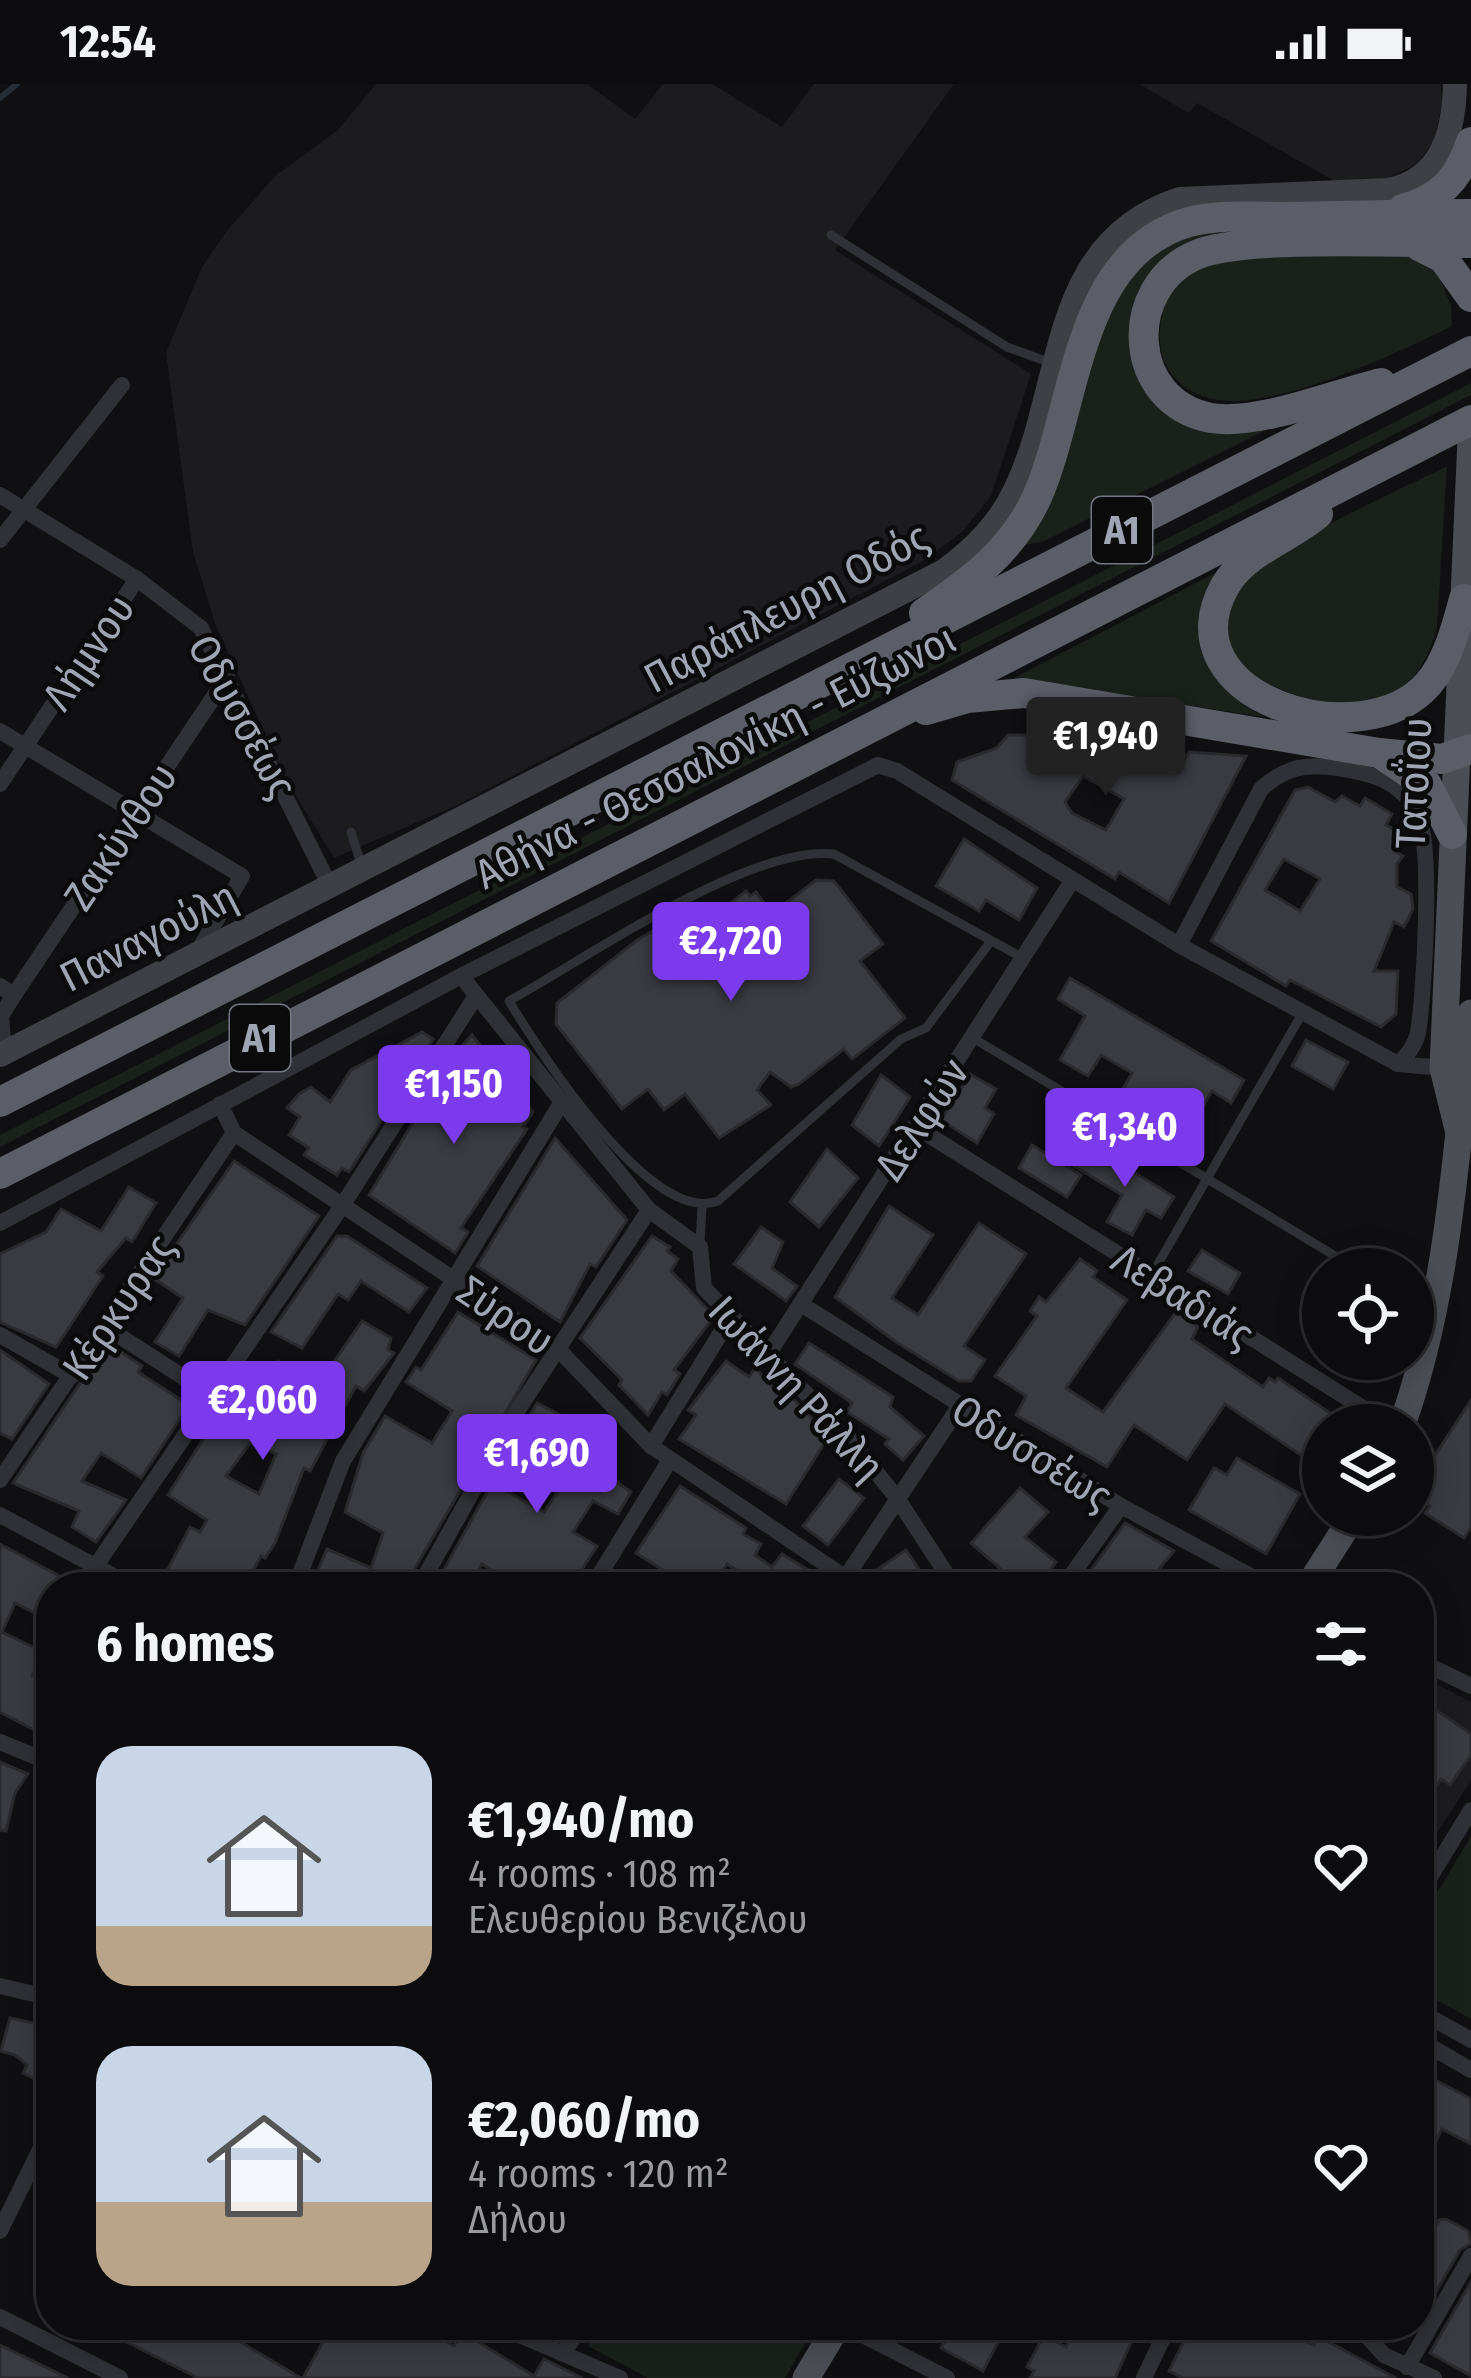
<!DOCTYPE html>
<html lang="en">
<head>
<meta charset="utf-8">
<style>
	body { margin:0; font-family:"Fira Sans Condensed",sans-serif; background:#1a191b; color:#f1f3f6; height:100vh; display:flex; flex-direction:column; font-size:45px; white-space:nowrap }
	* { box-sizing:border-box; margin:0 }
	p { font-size:39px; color:#9a9b9d }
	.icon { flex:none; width:66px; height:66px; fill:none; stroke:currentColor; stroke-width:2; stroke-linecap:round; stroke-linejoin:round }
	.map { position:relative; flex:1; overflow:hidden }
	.side { position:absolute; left:36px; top:1488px; width:1398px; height:768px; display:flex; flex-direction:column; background:#0c0b0d; border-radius:48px; box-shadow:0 6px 30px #0003,0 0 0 3px #2c2b2e }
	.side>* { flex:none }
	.controls { position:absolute; left:1302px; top:1164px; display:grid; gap:24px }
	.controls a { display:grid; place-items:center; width:132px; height:132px; border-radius:50%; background:#0c0b0d; box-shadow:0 6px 30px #0003,0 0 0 3px #2c2b2e; font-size:60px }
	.price { position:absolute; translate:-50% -102px; padding:0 27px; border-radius:12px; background:#7c3aed; color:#fff; font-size:39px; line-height:78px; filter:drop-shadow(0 3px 6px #0008) }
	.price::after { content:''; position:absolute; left:50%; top:72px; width:36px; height:27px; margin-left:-18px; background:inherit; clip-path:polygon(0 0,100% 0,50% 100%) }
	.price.on { background:#222; color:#fff }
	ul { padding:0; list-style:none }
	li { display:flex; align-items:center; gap:36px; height:300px; padding:0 60px }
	li span { display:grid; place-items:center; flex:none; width:336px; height:240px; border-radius:36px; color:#555 }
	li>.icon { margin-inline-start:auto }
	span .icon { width:144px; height:144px; fill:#fffc; stroke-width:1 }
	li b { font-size:51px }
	h2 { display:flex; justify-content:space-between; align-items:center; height:144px; padding:0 60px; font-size:51px }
	.status { display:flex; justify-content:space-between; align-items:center; height:84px; padding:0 60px; background:#0c0b0d; direction:ltr }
	.status svg { height:33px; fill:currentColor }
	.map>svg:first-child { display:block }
	.built { fill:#1c1b1e }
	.green { fill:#1a211b }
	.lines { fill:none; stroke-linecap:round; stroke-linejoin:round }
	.stream { stroke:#262d35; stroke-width:6 }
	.building { fill:#3a3b41; stroke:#2a292d; stroke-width:3; fill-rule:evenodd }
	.lane { stroke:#303136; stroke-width:9 }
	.street { stroke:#303136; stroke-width:16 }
	.secondary { stroke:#3e4046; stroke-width:24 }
	.primary { stroke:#4c4e55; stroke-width:27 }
	.highway { stroke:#5c5e67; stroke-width:30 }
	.labels { text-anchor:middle; stroke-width:9; stroke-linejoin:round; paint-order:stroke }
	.shield { fill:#0b0b0c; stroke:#737781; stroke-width:3 }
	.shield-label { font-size:39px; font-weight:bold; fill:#a0a5b3 }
	.street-label { font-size:42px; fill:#a0a5b3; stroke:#0b0b0c }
</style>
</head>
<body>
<div class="status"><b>12:54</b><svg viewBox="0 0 49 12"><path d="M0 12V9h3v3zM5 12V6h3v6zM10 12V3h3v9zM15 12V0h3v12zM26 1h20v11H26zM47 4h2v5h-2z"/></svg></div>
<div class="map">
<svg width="1471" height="2294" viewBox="0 0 1471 2294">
	<rect width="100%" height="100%" fill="#100f11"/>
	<!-- built -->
	<g class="built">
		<polygon points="376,0 587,0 635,35 663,0 712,0 782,43 814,0 954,0 835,166 1031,290 991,412 962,448 925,476 455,722 334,774 285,694 216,542 193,468 166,269 202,183 226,148 275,92 338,46"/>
		<polygon points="1139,0 1441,0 1442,20 1434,57 1416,81 1385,95 1338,99 1197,19 1189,29"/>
		<polygon points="1419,1591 1471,1618 1471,1696 1419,1777"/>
	</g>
	<!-- green -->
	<g class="green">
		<path d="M 1214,143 L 1216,151 C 1121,193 1136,207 1147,302 L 1282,338 L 1044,457 L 1021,462 L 1058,399 L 1106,232 L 1152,165 Z"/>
		<path d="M 1400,169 L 1438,189 L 1451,222 L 1452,242 C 1395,270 1299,315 1236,317 C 1176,318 1147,275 1165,221 C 1171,204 1175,194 1191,185 C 1240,159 1343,170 1400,169 Z"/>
		<polygon points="1471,299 1471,311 0,1063 0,1051"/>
		<path d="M 1447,382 L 1437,543 C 1408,656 1312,625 1236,584 C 1229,559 1221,537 1232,511 C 1246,473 1405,404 1447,382 Z"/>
		<path d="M 1215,489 C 1195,548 1205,604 1265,633 L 1012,595 Z"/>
		<polygon points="1471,1752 1471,1935 1419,1906 1419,1839"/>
		<polygon points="601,2241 802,2241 813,2246 785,2294 648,2294 588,2262"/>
	</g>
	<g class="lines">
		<!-- stream -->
		<polyline class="stream" points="0,14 17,0"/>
	</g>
	<!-- building -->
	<g class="building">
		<path d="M 1034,637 L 1093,645 L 1125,662 L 1157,664 L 1183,678 L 1189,668 L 1246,672 L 1169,819 L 1119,788 L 1115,795 L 952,696 L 957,678 L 997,664 L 1008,651 L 1027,651 ZM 1083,692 L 1124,715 L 1106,746 L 1072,729 L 1065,718 Z"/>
		<path d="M 1308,703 L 1335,718 L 1342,712 L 1360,722 L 1365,714 L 1392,730 L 1386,741 L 1395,746 L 1396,768 L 1403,772 L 1397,780 L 1397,803 L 1411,810 L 1413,825 L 1404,843 L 1394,838 L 1374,887 L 1398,887 L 1396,930 L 1381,943 L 1290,896 L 1286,902 L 1211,857 L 1295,706 ZM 1284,775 L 1320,795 L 1300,827 L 1265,806 Z"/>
		<polygon points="964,755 1037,804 1019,836 986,816 979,827 936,802"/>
		<polygon points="816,796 834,797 883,860 860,877 905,934 852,975 844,965 799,1000 791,1003 770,988 757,1006 771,1021 719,1054 685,1010 664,1026 648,1005 622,1025 556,940 557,919 636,857 697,820 709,836 746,807 750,812 756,808 770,827 777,826"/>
		<polygon points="1070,894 1244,996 1231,1019 1212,1007 1199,1029 1176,1015 1162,1039 1118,1013 1132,989 1101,971 1088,992 1060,976 1085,932 1058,915"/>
		<polygon points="422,948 433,955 349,1088 342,1084 337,1091 304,1071 309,1064 289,1051 300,1033 287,1024 299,1010 311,1003 330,1018 351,986"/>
		<polygon points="472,951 533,1028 523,1043 527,1045 461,1144 468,1148 455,1169 369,1111 455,969"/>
		<polygon points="1306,956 1348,978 1333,1005 1292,982"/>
		<polygon points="970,990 996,1005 985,1024 994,1030 977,1059 941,1036"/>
		<polygon points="881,991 910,1013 879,1062 852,1041"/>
		<polygon points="555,1054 627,1136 596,1183 590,1180 560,1238 477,1182"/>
		<polygon points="1088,1060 1174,1113 1161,1134 1146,1126 1132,1151 1107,1138 1122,1111 1074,1082"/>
		<polygon points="1032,1061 1081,1091 1067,1113 1019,1084"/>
		<polygon points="827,1065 858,1094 819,1143 790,1118"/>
		<polygon points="234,1077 319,1132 245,1241 208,1226 179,1272 155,1258 183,1214 153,1194"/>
		<polygon points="129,1103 156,1119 132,1158 126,1154 97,1188 103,1192 56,1263 0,1238 0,1170 46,1148 61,1125 101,1147"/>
		<polygon points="889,1122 933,1151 892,1214 918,1231 979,1139 1026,1170 964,1262 985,1276 971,1297 959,1297 896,1258 835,1213"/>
		<polygon points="761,1143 783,1158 772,1184 797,1202 786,1217 734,1180"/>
		<polygon points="337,1152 347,1152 427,1204 409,1228 361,1197 348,1216 338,1210 302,1264 271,1248"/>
		<polygon points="652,1152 670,1163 667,1167 678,1175 671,1187 714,1232 674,1286 680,1290 667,1311 662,1308 648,1331 619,1301 622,1296 580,1254"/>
		<polygon points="1202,1166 1240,1189 1228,1210 1188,1187"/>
		<polygon points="1080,1175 1097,1187 1093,1193 1127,1216 1066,1304 1103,1328 1176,1228 1198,1243 1192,1255 1263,1303 1269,1294 1275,1298 1278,1294 1348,1341 1323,1341 1323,1386 1225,1320 1187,1376 1134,1341 1107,1383 1016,1331 1026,1312 995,1292 1037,1232 1030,1227 1039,1213 1046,1218"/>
		<polygon points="458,1228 536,1276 404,1503 342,1503 316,1491 327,1465 371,1484 383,1449 345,1428 363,1369 385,1332 432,1359 452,1327 406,1298 416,1283 421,1286"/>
		<path d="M 362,1237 L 391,1254 L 388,1266 L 394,1269 L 364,1307 L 356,1302 L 310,1387 L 304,1384 L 275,1459 L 265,1474 L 261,1472 L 244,1503 L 176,1503 L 162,1496 L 190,1443 L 200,1448 L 207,1436 L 168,1411 L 234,1306 L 252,1319 L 278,1277 L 318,1301 ZM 250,1359 L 276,1370 L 259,1410 L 226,1392 Z"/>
		<polygon points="107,1259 142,1282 138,1288 189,1321 141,1394 101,1369 82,1397 126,1416 96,1458 72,1443 79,1427 13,1399"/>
		<polygon points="809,1259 893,1313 890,1323 924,1352 903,1376 885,1360 889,1355 847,1328 852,1319 795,1280"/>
		<polygon points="0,1266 49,1300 12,1355 0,1349"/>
		<polygon points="726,1277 749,1293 755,1284 777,1308 781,1302 829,1352 786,1420 679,1355 696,1331 688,1326"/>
		<polygon points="1471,1316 1471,1443 1464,1454 1425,1429 1430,1422 1413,1411 1413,1405"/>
		<polygon points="537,1319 576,1339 573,1343 581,1348 570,1365 631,1408 618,1430 593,1417 573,1448 597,1462 571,1503 519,1503 482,1480 468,1503 445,1503 437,1498 492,1399 544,1428 567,1393 519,1363 517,1353"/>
		<polygon points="1237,1374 1300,1410 1266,1470 1189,1426 1214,1384 1227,1391"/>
		<polygon points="839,1395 864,1414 828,1461 803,1442"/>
		<polygon points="680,1402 746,1444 743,1450 761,1460 755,1471 772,1483 782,1470 828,1498 827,1503 763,1503 727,1480 713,1503 690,1503 636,1469"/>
		<polygon points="1020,1404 1048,1428 1025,1453 1056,1478 1038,1503 1000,1503 1010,1493 971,1459"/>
		<polygon points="1125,1439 1174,1467 1159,1485 1182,1503 1108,1503 1089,1489"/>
		<polygon points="0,1460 80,1503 51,1503 51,1537 15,1519 2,1548 43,1568 32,1592 51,1600 51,1655 0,1628"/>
		<polygon points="906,1466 931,1503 884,1503 869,1491"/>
		<polygon points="1419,1614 1471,1650 1471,1671 1450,1701 1441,1695 1437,1701 1419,1688"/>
		<polygon points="0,1678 28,1690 15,1709 6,1747 0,1746"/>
		<polygon points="10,1934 51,1943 51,1977 41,1998 23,1989 27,1981 15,1971 1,1967"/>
		<polygon points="1426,1991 1471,2015 1471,2060 1442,2045 1436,2057 1419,2048 1419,2004"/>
		<polygon points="1446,2135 1468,2147 1471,2159 1460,2166 1419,2237 1419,2171 1439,2136"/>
		<polygon points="1471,2198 1471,2292 1430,2269"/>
		<polygon points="93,2241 212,2241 301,2294 198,2294"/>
		<polygon points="332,2241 417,2241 454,2262 462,2248 534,2292 544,2275 582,2294 303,2294"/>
		<polygon points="953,2241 1007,2241 983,2287 941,2264"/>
		<polygon points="1076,2241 1139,2241 1115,2294 1030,2294 1034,2287 1027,2283 1044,2251 1066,2263"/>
		<polygon points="1192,2241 1221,2241 1241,2251 1248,2241 1288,2241 1283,2248 1314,2261 1319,2253 1396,2294 1183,2294 1169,2287"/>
		<polygon points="0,2261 68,2294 0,2294"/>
	</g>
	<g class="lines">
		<!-- lane -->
		<g class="lane">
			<polyline points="831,151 1007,263 1054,280"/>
			<polyline points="351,748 362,783"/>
			<path d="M 991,857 L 926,944 L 901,955 L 718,1117 C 651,1142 540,968 509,917 C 587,874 749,761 834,770 L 1023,874"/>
			<polyline points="973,954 1357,1185"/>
			<polyline points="700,1160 702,1123"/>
			<polyline points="1151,1192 1303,928"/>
		</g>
		<!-- street -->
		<g class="street">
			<polyline points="0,411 137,495 201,544 331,804"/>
			<polyline points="0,456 122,301"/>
			<polyline points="0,647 242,792 197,869"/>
			<polyline points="0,700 137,495"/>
			<path d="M 1179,861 L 1261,705 C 1285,683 1307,679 1338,684 C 1371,689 1398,696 1416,726 C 1434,755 1424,911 1418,949 C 1415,962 1407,971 1398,980"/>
			<polyline points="461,892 649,1126 700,1163 704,1204 847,1352 897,1414 955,1503"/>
			<polyline points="0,902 14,911 1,932 4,969"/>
			<polyline points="14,911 227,593"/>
			<polyline points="220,1020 234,1049 557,1264 651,1362 846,1494"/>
			<polyline points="916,1043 1390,1341"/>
			<polyline points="0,1139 461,892 878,681 897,687 1179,861 1398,980 1443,984"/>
			<polyline points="801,1220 1121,1422 1271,1503"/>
			<polyline points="104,1242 214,1313"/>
			<polyline points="0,1251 72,1292"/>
			<polyline points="767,1272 1072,797"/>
			<polyline points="651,1362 730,1234"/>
			<polyline points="0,1396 234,1049"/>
			<polyline points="0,1431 134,1503"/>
			<polyline points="95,1483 342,1122 474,915"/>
			<polyline points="840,1502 959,1323"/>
			<polyline points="295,1503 343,1377 560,1021"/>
			<polyline points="419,1503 519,1324 649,1126"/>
			<polyline points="592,1503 670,1376"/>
			<polyline points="1063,1503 1121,1422"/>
			<polyline points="1419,1577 1471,1602"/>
			<polyline points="0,1658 51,1679"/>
			<polyline points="1419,1811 1471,1726"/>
			<polyline points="0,1902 51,1914"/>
			<polyline points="1419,1927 1471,1956"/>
			<polyline points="1419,1956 1471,1986"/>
			<polyline points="0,2147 51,2043"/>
			<polyline points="0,2233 120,2294"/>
			<polyline points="496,2241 620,2294"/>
			<polyline points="843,2241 947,2294"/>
			<polyline points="1357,2241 1384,2271 1434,2294"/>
			<polyline points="564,2268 582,2241"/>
			<polyline points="1407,2283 1471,2172"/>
			<polyline points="1144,2294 1169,2241"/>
		</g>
		<!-- secondary -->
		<path class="secondary" d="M 0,971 L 944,487 C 975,464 1000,439 1016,404 C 1066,299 1047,158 1180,115 L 1388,106 C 1442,96 1454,48 1455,0"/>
		<!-- primary -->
		<g class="primary">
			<polyline points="1458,1045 1443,984 1471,355"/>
			<path d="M 1402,1341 C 1448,1212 1457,1064 1471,929"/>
			<polyline points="1308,1503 1354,1431"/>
			<polyline points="806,2294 838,2241"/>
		</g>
		<!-- highway -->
		<g class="highway">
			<path d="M 1403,125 C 1441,114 1459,95 1471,58"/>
			<polyline points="1419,162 1443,174 1471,213"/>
			<path d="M 1381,299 C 1335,310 1257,342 1211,334 C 1127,319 1121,203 1196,171 C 1244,150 1411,159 1471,159"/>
			<path d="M 1318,430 C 1289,455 1245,467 1225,502 C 1162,614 1364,676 1429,599 C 1448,576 1456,544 1464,515"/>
			<path d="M 924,529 C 971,497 1013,466 1037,413 C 1077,323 1075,170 1189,138 C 1220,130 1256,133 1289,133 C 1349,132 1410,130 1471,130"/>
			<polyline points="926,626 967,614 1024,609 1379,669 1442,675 1471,665"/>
			<polyline points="1384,672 1427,701 1452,750"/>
			<polyline points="0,1018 1471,267"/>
			<polyline points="0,1090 1471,336"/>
		</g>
	</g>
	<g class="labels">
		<!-- shield labels -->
		<g class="shield">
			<rect x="1092" y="413" width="60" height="66" rx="9"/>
			<rect x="230" y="921" width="60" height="66" rx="9"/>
		</g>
		<g class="shield-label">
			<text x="1122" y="460">Α1</text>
			<text x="260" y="968">Α1</text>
		</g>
		<!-- street labels -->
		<g class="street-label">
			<text transform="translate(786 523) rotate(-28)" y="15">Παράπλευρη Οδός</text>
			<text transform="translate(88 568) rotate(-56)" y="15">Λήμνου</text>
			<text transform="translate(243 632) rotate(61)" y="15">Οδυσσέως</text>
			<text transform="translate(715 672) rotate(-27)" y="15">Αθήνα - Θεσσαλονίκη - Εύζωνοι</text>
			<text transform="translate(1413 699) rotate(-87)" y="15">Τατοΐου</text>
			<text transform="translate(120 752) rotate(-56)" y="15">Ζακύνθου</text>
			<text transform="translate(148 852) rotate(-27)" y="15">Παναγούλη</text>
			<text transform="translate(921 1035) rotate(-57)" y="15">Δελφών</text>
			<text transform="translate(1183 1212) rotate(32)" y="15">Λεβαδιάς</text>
			<text transform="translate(118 1223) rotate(-56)" y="15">Κέρκυρας</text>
			<text transform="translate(506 1231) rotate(34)" y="15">Σύρου</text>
			<text transform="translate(797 1304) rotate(47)" y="15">Ιωάννη Ράλλη</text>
			<text transform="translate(1032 1368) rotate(32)" y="15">Οδυσσέως</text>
		</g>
	</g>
</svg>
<div class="controls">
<a><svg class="icon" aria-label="locate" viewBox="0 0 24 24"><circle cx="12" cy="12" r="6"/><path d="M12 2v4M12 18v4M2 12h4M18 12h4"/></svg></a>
<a><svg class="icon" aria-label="layers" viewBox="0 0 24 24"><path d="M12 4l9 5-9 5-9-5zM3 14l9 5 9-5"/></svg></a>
</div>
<b class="price on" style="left:1106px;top:715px">€1,940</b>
<b class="price" style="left:731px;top:920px">€2,720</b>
<b class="price" style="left:454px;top:1063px">€1,150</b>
<b class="price" style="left:1125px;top:1106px">€1,340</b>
<b class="price" style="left:263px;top:1379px">€2,060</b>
<b class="price" style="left:537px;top:1432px">€1,690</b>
<section class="side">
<h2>6 homes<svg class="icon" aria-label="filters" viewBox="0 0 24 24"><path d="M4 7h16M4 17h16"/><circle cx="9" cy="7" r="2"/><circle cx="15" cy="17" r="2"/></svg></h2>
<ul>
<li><span style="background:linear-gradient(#c9d6e8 75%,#b9a48a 0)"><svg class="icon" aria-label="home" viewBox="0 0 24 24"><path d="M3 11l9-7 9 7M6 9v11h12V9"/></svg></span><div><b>€1,940/mo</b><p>4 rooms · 108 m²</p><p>Ελευθερίου Βενιζέλου</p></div><svg class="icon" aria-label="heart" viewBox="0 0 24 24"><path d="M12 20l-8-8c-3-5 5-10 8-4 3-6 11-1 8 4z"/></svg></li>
<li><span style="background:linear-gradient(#c9d6e8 65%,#b9a48a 0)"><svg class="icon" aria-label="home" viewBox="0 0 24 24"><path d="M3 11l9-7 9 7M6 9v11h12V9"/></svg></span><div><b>€2,060/mo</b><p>4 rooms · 120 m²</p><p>Δήλου</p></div><svg class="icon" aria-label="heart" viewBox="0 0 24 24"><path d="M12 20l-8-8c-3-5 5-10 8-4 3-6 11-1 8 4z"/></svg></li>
</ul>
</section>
</div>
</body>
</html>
